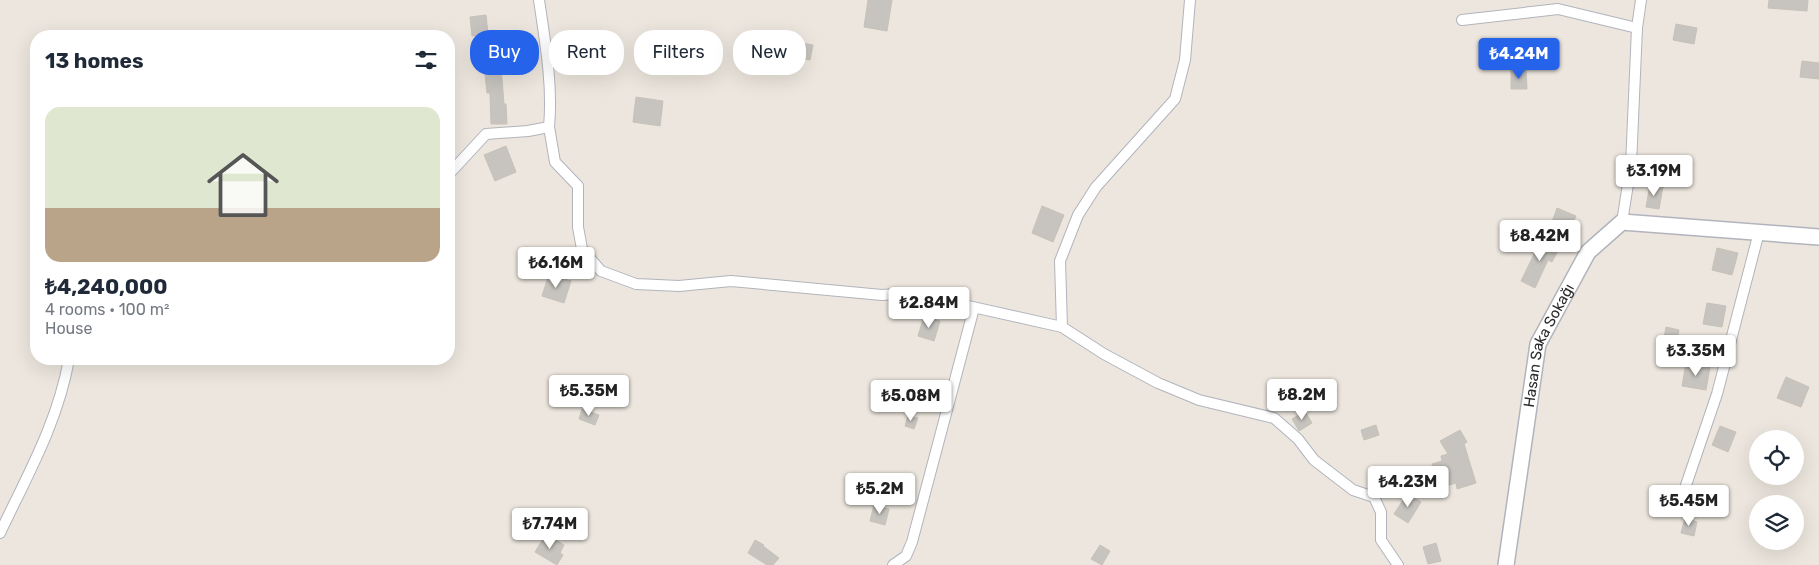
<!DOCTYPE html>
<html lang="en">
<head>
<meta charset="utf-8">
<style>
	body { margin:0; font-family:Rubik,sans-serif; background:#f6f6f7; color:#1f2937; height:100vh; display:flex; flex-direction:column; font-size:19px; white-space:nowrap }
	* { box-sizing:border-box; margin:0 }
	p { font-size:16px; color:#747a83 }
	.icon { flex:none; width:28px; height:28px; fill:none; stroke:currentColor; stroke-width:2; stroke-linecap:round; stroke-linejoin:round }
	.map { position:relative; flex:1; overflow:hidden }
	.drawer { position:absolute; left:30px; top:30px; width:425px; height:335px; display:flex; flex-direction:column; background:#fff; border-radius:20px; box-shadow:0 5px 20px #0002 }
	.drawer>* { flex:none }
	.hud { position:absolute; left:470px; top:30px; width:475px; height:45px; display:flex; gap:10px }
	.fabs { position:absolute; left:1749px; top:430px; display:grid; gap:10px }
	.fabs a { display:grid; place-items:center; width:55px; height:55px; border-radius:50%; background:#fff; box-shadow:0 5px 20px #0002; font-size:25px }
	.price { position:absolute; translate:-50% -42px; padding:0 11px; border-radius:5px; background:#fff; color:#222; font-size:16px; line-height:32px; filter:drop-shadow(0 1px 2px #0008) }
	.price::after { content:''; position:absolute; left:50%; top:30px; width:15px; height:11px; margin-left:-8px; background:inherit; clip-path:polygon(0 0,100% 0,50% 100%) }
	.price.on { background:#2563eb; color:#fff }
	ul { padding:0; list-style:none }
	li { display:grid; align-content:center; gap:10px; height:265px; padding:0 15px }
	li span { display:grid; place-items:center; height:155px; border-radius:15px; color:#555 }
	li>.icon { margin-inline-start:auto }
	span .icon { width:90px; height:90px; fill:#fffc; stroke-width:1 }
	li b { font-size:21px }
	h2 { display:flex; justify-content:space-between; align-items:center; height:60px; padding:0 15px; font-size:21px }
	.chip { padding:0 18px; border-radius:20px; background:#fff; box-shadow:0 5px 20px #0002; font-size:18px; line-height:45px }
	.chip.on { background:#2563eb; color:#fff }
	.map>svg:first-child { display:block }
	.building { fill:#c7c3be; stroke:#c7c2b8 }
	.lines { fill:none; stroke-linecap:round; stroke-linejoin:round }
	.street-casing { stroke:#b2b4bd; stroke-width:12 }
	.secondary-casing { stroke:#b2b4bd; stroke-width:18 }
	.street { stroke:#fff; stroke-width:10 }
	.secondary { stroke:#fff; stroke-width:15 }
	.labels { text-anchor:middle; stroke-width:4; stroke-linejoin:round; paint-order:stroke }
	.street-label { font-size:15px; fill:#2b2b2b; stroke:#fff }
</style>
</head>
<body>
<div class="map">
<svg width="1819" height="565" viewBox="0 0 1819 565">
	<rect width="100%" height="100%" fill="#ece6de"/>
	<!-- building -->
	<g class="building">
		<polygon points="868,0 892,0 887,31 864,27"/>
		<polygon points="1769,0 1808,0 1807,11 1768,8"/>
		<polygon points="486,15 488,34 472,36 470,17"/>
		<polygon points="1676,24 1697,28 1694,44 1673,40"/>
		<polygon points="1534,40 1552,41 1551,63 1533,62"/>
		<polygon points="499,43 504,104 506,104 507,124 491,124 490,93 487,93 482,44"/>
		<polygon points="801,43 813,45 810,60 798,58"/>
		<polygon points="1802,61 1819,63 1819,79 1800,77"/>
		<polygon points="1511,70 1526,70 1527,89 1511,89"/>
		<polygon points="636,97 663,101 660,126 633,122"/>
		<polygon points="506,146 516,172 495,181 484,155"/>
		<polygon points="1650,185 1663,187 1659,209 1646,207"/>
		<polygon points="1042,206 1064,215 1053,242 1032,233"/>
		<polygon points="1557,208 1576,216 1570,229 1552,222"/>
		<polygon points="1542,238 1560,247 1552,262 1548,260 1535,288 1521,281"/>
		<polygon points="1717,248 1738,253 1732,275 1712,270"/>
		<polygon points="549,274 571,281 564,303 542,296"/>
		<polygon points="1707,303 1726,306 1722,327 1703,324"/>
		<polygon points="924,316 940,321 934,341 918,336"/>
		<polygon points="1666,327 1679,330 1676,346 1663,344"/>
		<polygon points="1686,363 1710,367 1706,390 1682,386"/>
		<polygon points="1786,377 1809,387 1801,407 1777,398"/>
		<polygon points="582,409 599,415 595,425 579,419"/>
		<polygon points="1305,411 1312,423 1299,431 1292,419"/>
		<polygon points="908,416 918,418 914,429 905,426"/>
		<polygon points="1376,425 1379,435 1364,440 1361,430"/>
		<polygon points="1720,426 1736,432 1728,452 1712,445"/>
		<polygon points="1460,430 1467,442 1464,444 1476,483 1457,489 1456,483 1439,488 1432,464 1442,461 1441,456 1448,454 1440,441"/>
		<polygon points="1407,494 1421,502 1408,523 1394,514"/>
		<polygon points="874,505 889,509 885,525 870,521"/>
		<polygon points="1685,518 1697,522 1694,536 1681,533"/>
		<polygon points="546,534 564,545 560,553 563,555 557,565 535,552"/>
		<polygon points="755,540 764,545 763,546 779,558 773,565 767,565 748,553"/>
		<polygon points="1436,543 1441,561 1428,564 1423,547"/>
		<polygon points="1100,545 1110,551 1102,565 1091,559"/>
	</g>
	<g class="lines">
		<!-- street casing -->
		<g class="street-casing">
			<g id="street">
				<polyline points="1462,20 1558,9 1637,28"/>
				<polyline points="549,127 555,162 578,186 578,227 582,249 601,271 636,284 679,286 731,281 882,295 910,293 1062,327 1104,354 1158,383 1199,400 1274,418 1298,439 1314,460 1353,490 1374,497 1381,512 1381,540 1398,565"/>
				<path d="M 449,174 L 486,134 L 528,131 L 549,127 C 553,85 545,41 539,0"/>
				<polyline points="1622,222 1631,165 1637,28 1641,0"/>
				<polyline points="1062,327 1060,261 1078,215 1096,187 1175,99 1185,60 1190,0"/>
				<polyline points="1684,491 1717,394 1759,232"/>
				<path d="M 0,533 C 27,476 58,422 69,359"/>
				<polyline points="893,565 906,556 912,542 974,308"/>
			</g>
		</g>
		<!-- secondary casing -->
		<g class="secondary-casing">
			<g id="secondary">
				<path id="s1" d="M 1506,565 L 1538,344 L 1588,252 L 1622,222 L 1819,237"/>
			</g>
		</g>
		<!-- street -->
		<use href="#street" class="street"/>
		<!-- secondary -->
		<use href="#secondary" class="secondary"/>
	</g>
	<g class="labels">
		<!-- street labels -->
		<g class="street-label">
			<text dy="5" stroke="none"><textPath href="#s1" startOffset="225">Hasan Saka Sokağı</textPath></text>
		</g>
	</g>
</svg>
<div class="fabs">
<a><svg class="icon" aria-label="locate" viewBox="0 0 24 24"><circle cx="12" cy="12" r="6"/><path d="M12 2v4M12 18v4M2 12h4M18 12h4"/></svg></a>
<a><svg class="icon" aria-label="layers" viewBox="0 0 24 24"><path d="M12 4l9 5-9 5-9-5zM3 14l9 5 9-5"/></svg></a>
</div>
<b class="price on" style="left:1519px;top:80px">₺4.24M</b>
<b class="price" style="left:1654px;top:197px">₺3.19M</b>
<b class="price" style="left:1540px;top:262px">₺8.42M</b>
<b class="price" style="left:556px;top:289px">₺6.16M</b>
<b class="price" style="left:929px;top:329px">₺2.84M</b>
<b class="price" style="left:1696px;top:377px">₺3.35M</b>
<b class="price" style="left:589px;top:417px">₺5.35M</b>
<b class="price" style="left:1302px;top:421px">₺8.2M</b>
<b class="price" style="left:911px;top:422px">₺5.08M</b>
<b class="price" style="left:1408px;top:508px">₺4.23M</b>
<b class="price" style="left:880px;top:515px">₺5.2M</b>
<b class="price" style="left:1689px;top:527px">₺5.45M</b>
<b class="price" style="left:550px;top:550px">₺7.74M</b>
<div class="hud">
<a class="chip on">Buy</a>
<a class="chip">Rent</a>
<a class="chip">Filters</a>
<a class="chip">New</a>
</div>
<section class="drawer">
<h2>13 homes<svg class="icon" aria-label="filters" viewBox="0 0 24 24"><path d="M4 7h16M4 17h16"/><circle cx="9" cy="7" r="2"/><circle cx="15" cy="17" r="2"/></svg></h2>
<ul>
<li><span style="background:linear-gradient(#dfe7d0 65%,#b9a48a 0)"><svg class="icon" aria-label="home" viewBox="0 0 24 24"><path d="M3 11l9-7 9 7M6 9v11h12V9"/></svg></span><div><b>₺4,240,000</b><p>4 rooms · 100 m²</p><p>House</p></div></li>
</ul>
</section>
</div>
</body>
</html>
